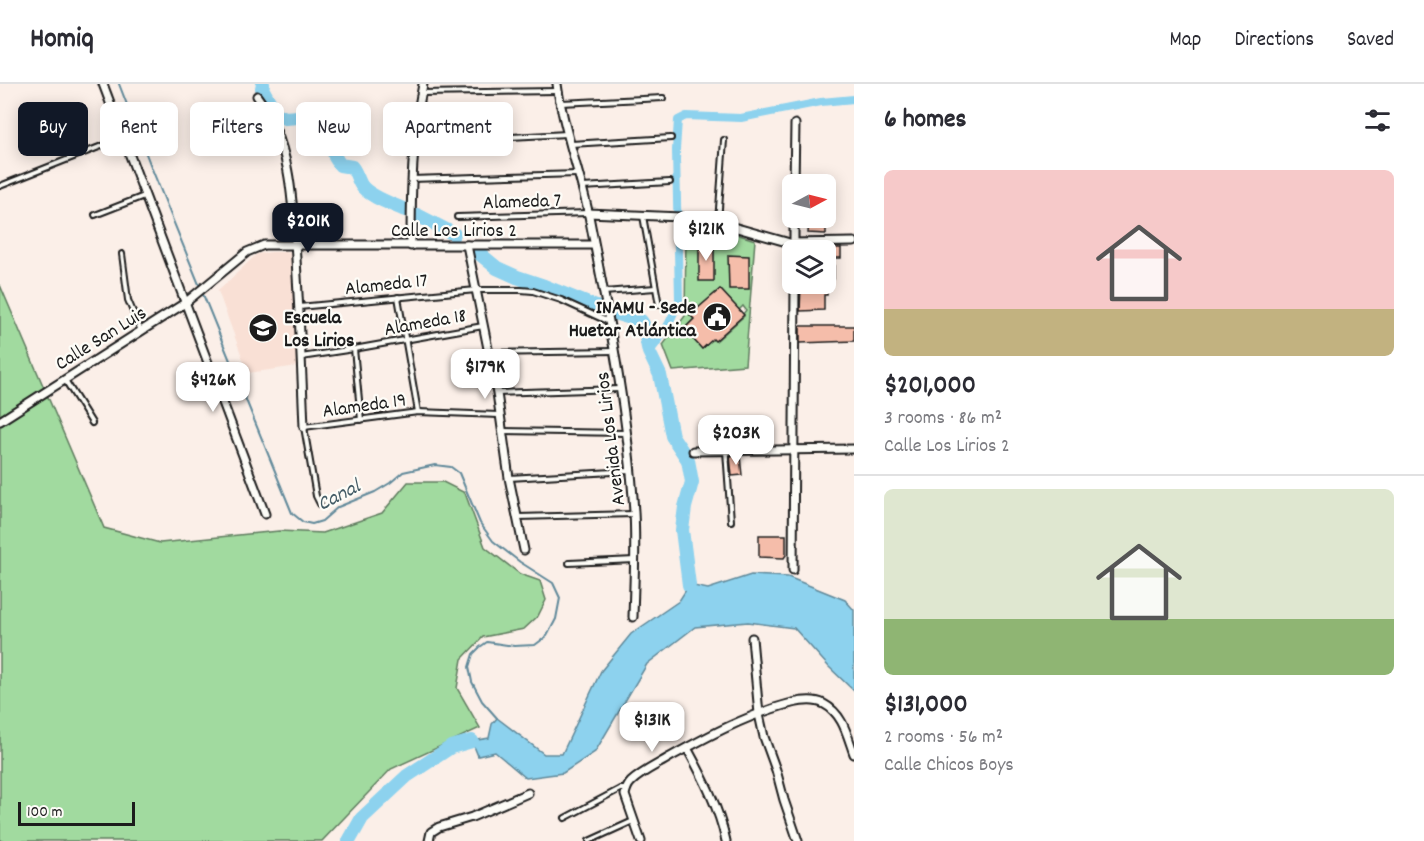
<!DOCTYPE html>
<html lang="en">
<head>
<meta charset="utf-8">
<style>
	body { margin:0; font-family:Dekko,sans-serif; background:#f2f2f3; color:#2b2b33; height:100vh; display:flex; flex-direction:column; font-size:22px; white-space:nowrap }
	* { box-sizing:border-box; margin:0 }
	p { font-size:20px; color:#7c7c81 }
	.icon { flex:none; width:33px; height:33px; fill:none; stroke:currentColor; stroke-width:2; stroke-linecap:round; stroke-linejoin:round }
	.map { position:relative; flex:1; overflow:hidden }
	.drawer { display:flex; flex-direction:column; background:#fff; width:570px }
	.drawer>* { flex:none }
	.hud { position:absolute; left:18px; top:18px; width:570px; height:54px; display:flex; gap:12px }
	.needle { width:39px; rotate:83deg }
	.buttons { position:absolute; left:782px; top:90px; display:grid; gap:12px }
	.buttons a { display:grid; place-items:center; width:54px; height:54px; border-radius:9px; background:#fff; box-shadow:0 3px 15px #0003; font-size:30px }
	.scale { position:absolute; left:18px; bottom:15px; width:117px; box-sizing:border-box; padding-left:6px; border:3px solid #1c1c1c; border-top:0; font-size:16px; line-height:21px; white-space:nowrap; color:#1c1c1c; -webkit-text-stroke:4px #fdfcf7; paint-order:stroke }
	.price { position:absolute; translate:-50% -51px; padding:0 14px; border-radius:12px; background:#fff; color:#222; font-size:20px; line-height:39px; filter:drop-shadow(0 2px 3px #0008) }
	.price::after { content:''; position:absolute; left:50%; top:36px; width:18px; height:14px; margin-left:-9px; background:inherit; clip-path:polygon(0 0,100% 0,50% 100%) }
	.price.active { background:#111827; color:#fff }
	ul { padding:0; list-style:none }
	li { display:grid; align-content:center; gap:12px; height:318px; padding:0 30px }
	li+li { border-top:2px solid #e1e1e2 }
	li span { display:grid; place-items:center; height:186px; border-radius:9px; color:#555 }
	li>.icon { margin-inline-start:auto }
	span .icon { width:108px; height:108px; fill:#fffc; stroke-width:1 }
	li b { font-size:26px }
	h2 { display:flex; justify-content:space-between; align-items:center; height:72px; padding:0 30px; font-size:26px }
	.tag { padding:0 21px; border-radius:9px; background:#fff; box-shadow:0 3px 15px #0003; font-size:21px; line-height:54px }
	.tag.active { background:#111827; color:#fff }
	header { display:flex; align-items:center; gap:36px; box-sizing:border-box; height:84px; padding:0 30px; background:#fff; border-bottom:2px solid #e1e1e2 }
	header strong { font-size:28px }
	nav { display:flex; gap:33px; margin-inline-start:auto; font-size:21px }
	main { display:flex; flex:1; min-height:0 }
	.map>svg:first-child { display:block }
	.built { fill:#f9e0d5 }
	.green { fill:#a1da9f; stroke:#5e7b5e; stroke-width:1.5; fill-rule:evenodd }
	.water { fill:#8dd2ee; stroke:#60899a; stroke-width:1.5 }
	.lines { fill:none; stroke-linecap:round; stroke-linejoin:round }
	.stream { stroke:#60899a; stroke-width:2 }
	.canal { stroke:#8dd2ee; stroke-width:8 }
	.river { stroke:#8dd2ee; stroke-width:14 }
	.building { fill:#f5bdaa; stroke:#1c1c1c; stroke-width:1.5 }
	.service-casing { stroke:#1c1c1c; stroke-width:8 }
	.minor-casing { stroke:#1c1c1c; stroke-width:11 }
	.service { stroke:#fdfcf7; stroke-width:4 }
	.minor { stroke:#fdfcf7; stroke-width:7 }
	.labels { text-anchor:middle; stroke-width:4.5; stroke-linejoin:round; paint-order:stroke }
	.street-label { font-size:20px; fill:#1c1c1c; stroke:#fdfcf7 }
	.poi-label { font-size:20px; font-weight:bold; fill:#1c1c1c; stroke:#fdfcf7; text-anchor:end }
	.water-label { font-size:21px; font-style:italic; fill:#445c66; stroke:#fdfcf7 }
</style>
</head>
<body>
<header>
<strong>Homiq</strong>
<nav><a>Map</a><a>Directions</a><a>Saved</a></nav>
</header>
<main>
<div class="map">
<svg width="854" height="757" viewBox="0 0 854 757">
	<rect width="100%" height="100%" fill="#fbefe8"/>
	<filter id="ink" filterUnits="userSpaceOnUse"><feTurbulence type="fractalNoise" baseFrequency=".0167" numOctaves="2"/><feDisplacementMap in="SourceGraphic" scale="12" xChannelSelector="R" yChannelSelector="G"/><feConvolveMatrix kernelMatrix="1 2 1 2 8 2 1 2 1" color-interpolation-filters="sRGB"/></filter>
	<g filter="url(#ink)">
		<!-- built -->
		<polygon class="built" points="272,168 290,168 298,282 248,289 218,207 257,170"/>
		<!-- green -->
		<g class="green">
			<path d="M 733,149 L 755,156 L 745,281 L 673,287 L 663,261 L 685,232 L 686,151 ZM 720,205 L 739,226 L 743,222 L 746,226 L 743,230 L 744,232 L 716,257 L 713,255 L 702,265 L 684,245 L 694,235 L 690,231 Z"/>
			<polygon points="0,201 104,444 160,459 279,447 323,449 382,429 408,398 443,398 465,409 485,463 520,490 540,497 546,516 538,532 524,545 483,553 462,575 457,604 480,644 391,685 322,757 0,757"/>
		</g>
		<!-- water -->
		<polygon class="water" points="751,491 788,493 845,516 854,526 854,607 829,583 794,544 748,538 695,543 647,580 595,668 563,689 526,694 495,668 478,672 472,657 489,654 492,640 497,634 544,670 562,670 601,587 631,550 679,517 689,501 708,505"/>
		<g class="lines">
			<!-- stream -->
			<polyline class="stream" points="119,0 150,80 292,429 303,438 312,440 322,437 338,423 375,408 390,399 403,388 435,381 451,383 459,389 480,439 493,457 520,478 553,499 560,514 556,535 547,552 535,561 514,562 487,558 480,563 473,570 469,583 472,598 482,617 497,634"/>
			<!-- canal -->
			<path class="canal" d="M 649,268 C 663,253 672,235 679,216 L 676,66 L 678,36 L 686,32 L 741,34 L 821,18 L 854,15"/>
			<!-- river -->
			<g class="river">
				<path d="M 263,0 L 262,4 L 276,30 L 285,34 L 311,32 L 322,37 L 329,46 L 335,73 L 340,81 L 352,83 C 356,88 358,96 361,101 C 368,112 392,120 405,126"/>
				<polyline points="417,131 454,150"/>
				<polyline points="480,170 497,184 517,193 544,202 601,225"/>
				<polyline points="614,229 641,237 643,240 649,268 660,291 672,352 688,376 692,398 685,423 682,446 689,501"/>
				<polyline points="349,757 362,734 407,692 451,663 472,657"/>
			</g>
		</g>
		<!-- building -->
		<g class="building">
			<polygon points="809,136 826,137 826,150 808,149"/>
			<rect x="699" y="159" width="15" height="38"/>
			<polygon points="825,164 841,164 841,174 834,174 834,195 825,195"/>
			<polygon points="728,171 749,172 749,205 729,205"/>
			<polygon points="801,200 827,200 827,211 824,211 824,226 800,227"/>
			<polygon points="720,205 744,231 715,257 713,255 702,265 684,245 694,235 690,231"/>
			<polygon points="800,242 854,242 854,257 800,259"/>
			<polygon points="730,372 740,372 742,391 732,392"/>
			<polygon points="759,451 786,451 786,471 784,474 759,473"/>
		</g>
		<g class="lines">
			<!-- service casing -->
			<g class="service-casing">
				<g id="service">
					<polyline points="421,9 558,7"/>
					<polyline points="561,19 663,14"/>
					<polyline points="416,58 567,50"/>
					<polyline points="571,60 671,54"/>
					<polyline points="411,95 578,90"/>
					<polyline points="0,102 122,54"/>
					<polyline points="582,103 670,98"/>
					<polyline points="95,131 144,112"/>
					<polyline points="643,132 659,221"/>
					<polyline points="457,133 588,129"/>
					<polyline points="718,138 724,56"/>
					<polyline points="122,170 128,216 141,247"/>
					<polyline points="604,208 655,204"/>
					<polyline points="398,213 418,328"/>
					<polyline points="299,223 476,206 521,206 533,207 561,216 609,238"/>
					<polyline points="354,265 361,336"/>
					<polyline points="490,269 615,267"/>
					<polyline points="301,273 354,265 483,242"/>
					<polyline points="65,296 92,339"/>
					<polyline points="497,309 620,305"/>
					<polyline points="502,347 626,349"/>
					<polyline points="726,367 731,437"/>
					<polyline points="509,394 630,387"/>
					<polyline points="320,420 316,412 304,343 418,328 499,331"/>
					<polyline points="518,433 634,430"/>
					<polyline points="569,479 635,476"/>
					<polyline points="565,734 620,705 625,705"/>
					<polyline points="589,757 633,737"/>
				</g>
			</g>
			<!-- minor casing -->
			<g class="minor-casing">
				<g id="minor">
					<polyline points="103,0 265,430"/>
					<path d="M 557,0 C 563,45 580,88 589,132 C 608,230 628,328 634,428 C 636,463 634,498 633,533"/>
					<path d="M 257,12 C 295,63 293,131 297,192 C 300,243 302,293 304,343"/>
					<polyline points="794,100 795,40"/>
					<polyline points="588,129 681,133 712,137 790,159 854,158"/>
					<polyline points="794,134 794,166"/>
					<polyline points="467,161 497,309 509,394 524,466"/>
					<path d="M 411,162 C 411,106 412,55 423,0"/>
					<polyline points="0,337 185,219 247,168 264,161 594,161"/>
					<polyline points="693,367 854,365"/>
					<polyline points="793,486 795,200"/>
					<polyline points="752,554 759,630 764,653 776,686 784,716 798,757"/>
					<path d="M 687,664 C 703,693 719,724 726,757"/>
					<polyline points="429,757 431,748 439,743 472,733 528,709"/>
					<path d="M 641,757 L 625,711 C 626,706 627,702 631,698 C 641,688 657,681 670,673 C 708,652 749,630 792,619 C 801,617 815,615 824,620 C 843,630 847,651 854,670"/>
				</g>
			</g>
			<!-- service -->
			<use href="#service" class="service"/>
			<!-- minor -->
			<use href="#minor" class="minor"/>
		</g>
	</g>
	<!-- icons -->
	<defs>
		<g id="civic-disc" transform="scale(1.5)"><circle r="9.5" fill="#1c1c1c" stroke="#fdfcf7"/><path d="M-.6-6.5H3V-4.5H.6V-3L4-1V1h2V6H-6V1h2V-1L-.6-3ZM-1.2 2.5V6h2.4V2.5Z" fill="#fff"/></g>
		<g id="school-disc" transform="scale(1.5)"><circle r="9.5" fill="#1c1c1c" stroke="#fdfcf7"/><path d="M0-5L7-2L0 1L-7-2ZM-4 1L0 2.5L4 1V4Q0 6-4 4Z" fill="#fff"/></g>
	</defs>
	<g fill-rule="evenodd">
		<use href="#civic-disc" x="717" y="233"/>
		<use href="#school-disc" x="263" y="244"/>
	</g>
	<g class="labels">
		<!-- street labels -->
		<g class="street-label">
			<text transform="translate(522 116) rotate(-2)" y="7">Alameda 7</text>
			<text x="454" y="152">Calle Los Lirios 2</text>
			<text transform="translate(386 199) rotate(-6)" y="7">Alameda 17</text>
			<text transform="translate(425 237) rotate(-10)" y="7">Alameda 18</text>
			<text transform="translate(100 253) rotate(-32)" y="7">Calle San Luis</text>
			<text transform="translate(364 320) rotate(-8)" y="7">Alameda 19</text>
			<text transform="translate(609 355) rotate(-97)" y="7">Avenida Los Lirios</text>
		</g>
		<!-- poi labels -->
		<g class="poi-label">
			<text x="696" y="229">INAMU - Sede<tspan x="696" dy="23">Huetar Atlántica</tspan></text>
			<text x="284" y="239" text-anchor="start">Escuela<tspan x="284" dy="23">Los Lirios</tspan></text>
		</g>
		<!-- water labels -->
		<g class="water-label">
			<text transform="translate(338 410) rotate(-27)" y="7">Canal</text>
		</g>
	</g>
</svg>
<div class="buttons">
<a><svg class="needle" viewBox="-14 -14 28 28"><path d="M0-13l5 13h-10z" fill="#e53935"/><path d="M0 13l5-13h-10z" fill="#7c7c81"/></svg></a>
<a><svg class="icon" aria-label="layers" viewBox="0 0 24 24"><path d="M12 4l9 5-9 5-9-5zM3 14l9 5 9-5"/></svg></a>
</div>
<div class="scale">100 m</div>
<b class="price active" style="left:308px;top:170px">$201K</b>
<b class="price" style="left:706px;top:178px">$121K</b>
<b class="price" style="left:485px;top:316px">$179K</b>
<b class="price" style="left:213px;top:329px">$426K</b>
<b class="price" style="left:736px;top:382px">$203K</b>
<b class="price" style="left:652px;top:669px">$131K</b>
<div class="hud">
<a class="tag active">Buy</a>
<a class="tag">Rent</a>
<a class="tag">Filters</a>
<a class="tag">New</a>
<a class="tag">Apartment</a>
</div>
</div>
<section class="drawer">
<h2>6 homes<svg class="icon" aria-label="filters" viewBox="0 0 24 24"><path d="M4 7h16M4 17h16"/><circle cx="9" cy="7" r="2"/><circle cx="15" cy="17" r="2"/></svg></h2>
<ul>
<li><span style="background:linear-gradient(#f6c9c9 75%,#c2b280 0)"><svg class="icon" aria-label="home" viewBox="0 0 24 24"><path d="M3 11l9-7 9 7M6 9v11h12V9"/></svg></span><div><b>$201,000</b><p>3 rooms · 86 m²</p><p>Calle Los Lirios 2</p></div></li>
<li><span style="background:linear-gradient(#dfe7d0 70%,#8fb573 0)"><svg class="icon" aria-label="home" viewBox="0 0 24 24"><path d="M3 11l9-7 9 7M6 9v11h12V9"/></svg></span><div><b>$131,000</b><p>2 rooms · 56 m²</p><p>Calle Chicos Boys</p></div></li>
</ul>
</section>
</main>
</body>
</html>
